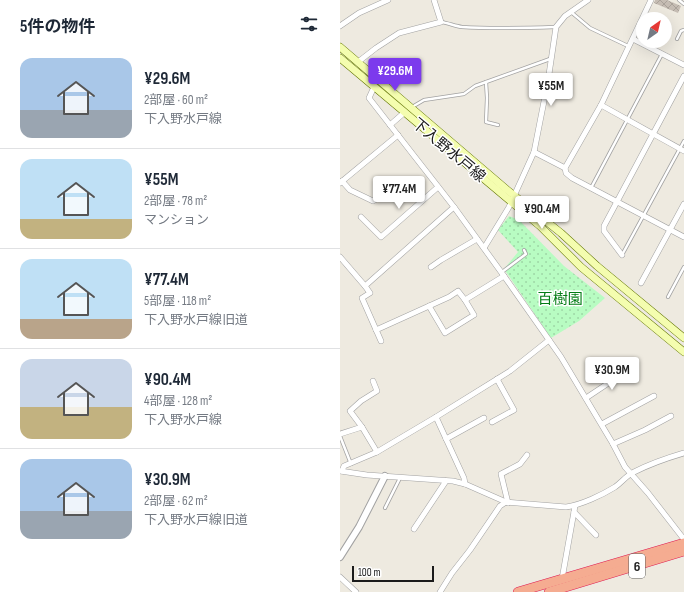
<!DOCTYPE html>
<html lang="ja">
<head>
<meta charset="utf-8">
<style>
	body { margin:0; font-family:"Sofia Sans Condensed","Noto Sans JP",sans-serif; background:#f2f2f3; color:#1f2937; height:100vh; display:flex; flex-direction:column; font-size:15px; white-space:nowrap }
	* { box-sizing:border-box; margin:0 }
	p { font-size:13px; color:#747a83 }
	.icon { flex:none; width:22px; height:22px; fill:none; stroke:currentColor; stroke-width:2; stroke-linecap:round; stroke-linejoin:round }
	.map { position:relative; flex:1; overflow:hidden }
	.side { display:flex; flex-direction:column; background:#fff; width:340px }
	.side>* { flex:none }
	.needle { width:26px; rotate:34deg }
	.buttons { position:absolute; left:296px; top:12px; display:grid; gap:8px }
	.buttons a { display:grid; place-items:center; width:36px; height:36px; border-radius:50%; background:#fff; box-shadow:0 4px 16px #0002; font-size:20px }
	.scale { position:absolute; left:12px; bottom:10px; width:82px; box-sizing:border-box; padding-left:4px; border:2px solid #1b1b1b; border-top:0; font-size:11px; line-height:14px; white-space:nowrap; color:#1b1b1b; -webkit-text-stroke:3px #fff; paint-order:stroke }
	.price { position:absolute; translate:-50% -34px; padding:0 9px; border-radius:4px; background:#fff; color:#222; font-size:13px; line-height:26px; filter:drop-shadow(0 1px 2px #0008) }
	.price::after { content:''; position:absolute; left:50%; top:24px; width:12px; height:9px; margin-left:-6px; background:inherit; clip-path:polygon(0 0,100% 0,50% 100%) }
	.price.active { background:#7c3aed; color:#fff }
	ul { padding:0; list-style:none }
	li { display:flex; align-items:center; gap:12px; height:100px; padding:0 20px }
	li+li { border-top:1px solid #e0e1e3 }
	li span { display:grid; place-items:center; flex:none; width:112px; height:80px; border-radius:12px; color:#555 }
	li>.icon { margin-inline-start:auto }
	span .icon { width:48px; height:48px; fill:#fffc; stroke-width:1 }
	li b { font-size:17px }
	h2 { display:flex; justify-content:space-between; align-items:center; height:48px; padding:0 20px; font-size:17px }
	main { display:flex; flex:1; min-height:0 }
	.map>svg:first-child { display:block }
	.park { fill:url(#park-dots) }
	.building { fill:url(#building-cross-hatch) }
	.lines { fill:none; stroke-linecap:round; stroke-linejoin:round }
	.service-casing { stroke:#a2a2a2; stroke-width:4 }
	.minor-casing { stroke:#a2a2a2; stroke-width:6 }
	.tertiary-casing { stroke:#a2a2a2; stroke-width:8 }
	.secondary-casing { stroke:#617400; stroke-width:8 }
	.trunk-casing { stroke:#df1a52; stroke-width:10 }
	.service { stroke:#fff; stroke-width:2.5 }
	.minor { stroke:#fff; stroke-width:5 }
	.tertiary { stroke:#fff; stroke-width:6 }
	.secondary { stroke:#f4fdaf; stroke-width:7 }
	.trunk { stroke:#f5ac91; stroke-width:9 }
	.labels { text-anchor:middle; stroke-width:3; stroke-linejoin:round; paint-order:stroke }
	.shield { fill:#fff; stroke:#5f5f5f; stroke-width:1 }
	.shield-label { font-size:14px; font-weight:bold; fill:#1b1b1b }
	.street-label { font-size:15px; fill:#1b1b1b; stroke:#fff }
	.park-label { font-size:15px; fill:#057d16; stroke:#fff }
</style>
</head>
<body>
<main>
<section class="side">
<h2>5件の物件<svg class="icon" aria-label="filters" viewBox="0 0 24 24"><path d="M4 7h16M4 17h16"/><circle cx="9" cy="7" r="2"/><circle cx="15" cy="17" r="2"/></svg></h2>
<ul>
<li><span style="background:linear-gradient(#a9c7e8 65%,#9aa5b1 0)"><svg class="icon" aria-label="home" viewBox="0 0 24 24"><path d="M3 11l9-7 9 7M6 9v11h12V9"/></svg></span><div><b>¥29.6M</b><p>2部屋 · 60 m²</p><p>下入野水戸線</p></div></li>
<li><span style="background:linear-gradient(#bfe0f5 75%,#c2b280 0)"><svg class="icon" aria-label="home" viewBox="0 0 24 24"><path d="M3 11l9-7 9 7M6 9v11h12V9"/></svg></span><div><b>¥55M</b><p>2部屋 · 78 m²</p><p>マンション</p></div></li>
<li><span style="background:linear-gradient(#bfe0f5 75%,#b9a48a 0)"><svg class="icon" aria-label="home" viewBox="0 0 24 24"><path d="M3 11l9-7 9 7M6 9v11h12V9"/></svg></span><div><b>¥77.4M</b><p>5部屋 · 118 m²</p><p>下入野水戸線旧道</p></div></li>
<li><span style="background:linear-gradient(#c9d6e8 60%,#c2b280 0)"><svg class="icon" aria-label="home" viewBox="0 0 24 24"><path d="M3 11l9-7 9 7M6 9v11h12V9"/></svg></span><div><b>¥90.4M</b><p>4部屋 · 128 m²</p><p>下入野水戸線</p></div></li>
<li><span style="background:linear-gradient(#a9c7e8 65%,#9aa5b1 0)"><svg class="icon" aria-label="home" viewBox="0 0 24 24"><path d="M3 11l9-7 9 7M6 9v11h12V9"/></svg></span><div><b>¥30.9M</b><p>2部屋 · 62 m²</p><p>下入野水戸線旧道</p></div></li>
</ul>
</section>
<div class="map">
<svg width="344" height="592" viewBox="0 0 344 592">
	<defs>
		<pattern id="park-dots" width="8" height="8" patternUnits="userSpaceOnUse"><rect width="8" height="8" fill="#b8fcc2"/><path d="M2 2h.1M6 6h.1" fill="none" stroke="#9ed7a6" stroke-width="1.8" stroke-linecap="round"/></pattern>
		<pattern id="building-cross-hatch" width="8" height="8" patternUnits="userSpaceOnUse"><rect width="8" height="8" fill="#c5bcb3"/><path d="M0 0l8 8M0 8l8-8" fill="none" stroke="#a9a199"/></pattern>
	</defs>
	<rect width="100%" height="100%" fill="#eeeae0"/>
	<!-- park -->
	<polygon class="park" points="169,216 179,220 224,266 265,298 239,321 211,338 164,269 178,252 158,230"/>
	<!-- building -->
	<polygon class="building" points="315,0 327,0 341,6 338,13 314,3"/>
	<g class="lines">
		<!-- service casing -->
		<g class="service-casing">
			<g id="service">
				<polyline points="339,0 344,4"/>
				<polyline points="231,12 250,28 288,46"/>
				<path d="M 101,22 C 108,23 115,26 122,27 C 153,29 184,28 215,27"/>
				<polyline points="337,39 341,31 344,30"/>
				<polyline points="146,82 147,98 146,122 158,125"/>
				<polyline points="72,107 84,100 124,94 135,86 210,59"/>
				<polyline points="251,188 322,54"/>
				<polyline points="282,255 344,141"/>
				<polyline points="162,272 186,254 184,250"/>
				<polyline points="328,297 344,267"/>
				<polyline points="0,436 11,464"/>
				<polyline points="45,508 60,478"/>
			</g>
		</g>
		<!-- minor casing -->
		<g class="minor-casing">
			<g id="minor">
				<polyline points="311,0 261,105 225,168 226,173 232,178 344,237"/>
				<polyline points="0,26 19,13 48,0"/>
				<polyline points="293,39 344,65"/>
				<polyline points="18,62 36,48 59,33 101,22 94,0"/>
				<polyline points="34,87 29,98 114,207 164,276 221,357 273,444 285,467 308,493 343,538"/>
				<polyline points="261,105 344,151"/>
				<polyline points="50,125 65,112"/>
				<polyline points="194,152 225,168"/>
				<polyline points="2,181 10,190 33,201 45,194"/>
				<polyline points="0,183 58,135"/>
				<polyline points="21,217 41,237 98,187"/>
				<polyline points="144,248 169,207 194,152 208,81 216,27 225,16 248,0"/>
				<polyline points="282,255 264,231 264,226 344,76"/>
				<polyline points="0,257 25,286 114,207"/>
				<polyline points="91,267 101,260 137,239"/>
				<polyline points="301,283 344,204"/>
				<polyline points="25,286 30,293 22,298 41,341"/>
				<polyline points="89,306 105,333 134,315 125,300"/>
				<polyline points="36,330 109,297 118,291 125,300 164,276"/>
				<polyline points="33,381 37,391 21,401 10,411 22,427 37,452"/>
				<polyline points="246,398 288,370"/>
				<polyline points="96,417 124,478 125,484"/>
				<polyline points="152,422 174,410 157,379"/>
				<polyline points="262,424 314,396"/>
				<polyline points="0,434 22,427"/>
				<polyline points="106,439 144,418"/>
				<polyline points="273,444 305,430 331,416"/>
				<path d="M 0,471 L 27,475 L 113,481 L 125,484 L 166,502 L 226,507 C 241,505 262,495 275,487 C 282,482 287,475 294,472 C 310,464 327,458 344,453"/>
				<polyline points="2,471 4,466 37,452 96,417 170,371 209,340"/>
				<polyline points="168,503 161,474 180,464 187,455"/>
				<polyline points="234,512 256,535"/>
				<polyline points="74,529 106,481"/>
				<polyline points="0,577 16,592"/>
				<polyline points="222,579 235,506"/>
				<polyline points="100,592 112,573 130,550 160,506 166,502"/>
			</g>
		</g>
		<!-- tertiary casing -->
		<g class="tertiary-casing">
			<polyline id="tertiary" points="0,557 19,527 45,476"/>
		</g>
		<!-- secondary casing -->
		<g class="secondary-casing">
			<g id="secondary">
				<polyline points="0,47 166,189 221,233 257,266 344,338"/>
				<polyline points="0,58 200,226 241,267 344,352"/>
			</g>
		</g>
		<!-- trunk casing -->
		<g class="trunk-casing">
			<g id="trunk">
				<polyline points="178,592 344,543"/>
				<polyline points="209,592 344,551"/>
			</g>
		</g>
		<!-- service -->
		<use href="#service" class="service"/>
		<!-- minor -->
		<use href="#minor" class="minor"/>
		<!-- tertiary -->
		<use href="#tertiary" class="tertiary"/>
		<!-- secondary -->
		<use href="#secondary" class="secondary"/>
		<!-- trunk -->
		<use href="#trunk" class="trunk"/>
	</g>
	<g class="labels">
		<!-- shield labels -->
		<rect class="shield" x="289" y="554" width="16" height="24" rx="3"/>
		<g class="shield-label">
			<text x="297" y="571">6</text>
		</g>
		<!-- street labels -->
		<g class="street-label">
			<text transform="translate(109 150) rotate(40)" y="5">下入野水戸線</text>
		</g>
		<!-- park labels -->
		<g class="park-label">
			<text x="220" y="304">百樹園</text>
		</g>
	</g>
</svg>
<div class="buttons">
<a><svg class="needle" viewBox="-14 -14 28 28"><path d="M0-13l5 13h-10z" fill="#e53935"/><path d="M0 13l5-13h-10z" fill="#747a83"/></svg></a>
</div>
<div class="scale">100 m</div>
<b class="price active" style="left:55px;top:92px">¥29.6M</b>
<b class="price" style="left:211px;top:107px">¥55M</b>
<b class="price" style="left:59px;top:210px">¥77.4M</b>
<b class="price" style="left:202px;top:230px">¥90.4M</b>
<b class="price" style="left:272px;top:391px">¥30.9M</b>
</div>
</main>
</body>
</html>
